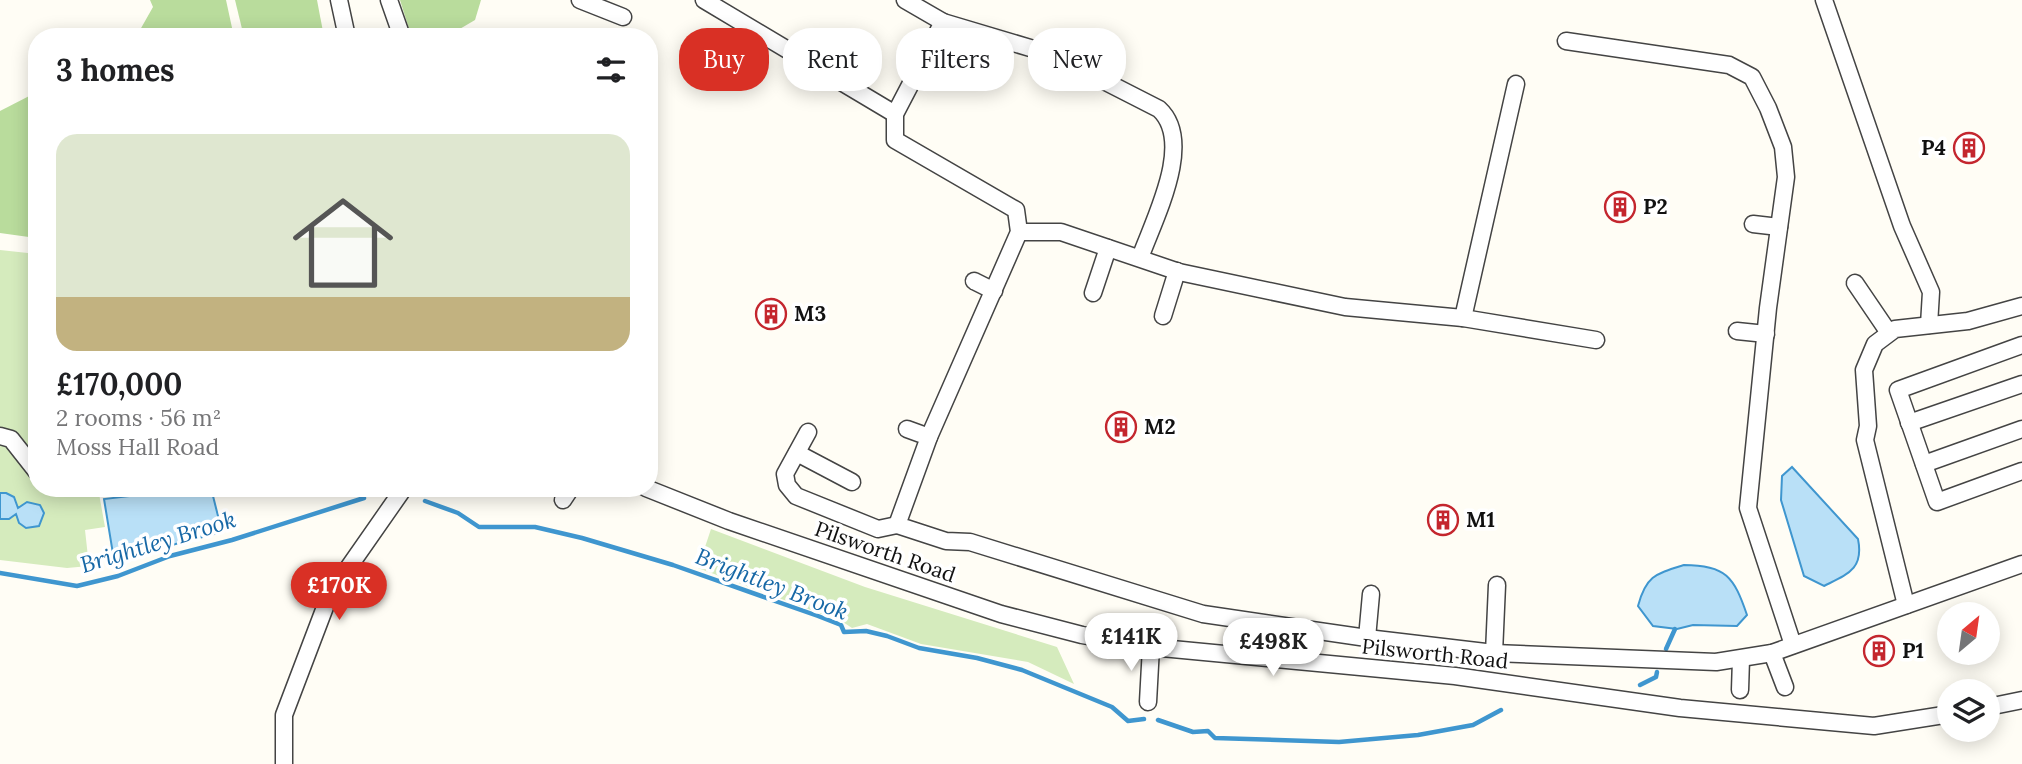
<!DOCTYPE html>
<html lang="en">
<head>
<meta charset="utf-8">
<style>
	body { margin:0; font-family:Lora,serif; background:#f6f6f6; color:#202124; height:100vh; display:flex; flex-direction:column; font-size:26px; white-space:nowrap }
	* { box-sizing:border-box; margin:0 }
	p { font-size:23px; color:#757577 }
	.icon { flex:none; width:38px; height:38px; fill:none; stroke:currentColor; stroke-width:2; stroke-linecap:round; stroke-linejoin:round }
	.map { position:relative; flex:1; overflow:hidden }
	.sheet { position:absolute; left:28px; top:28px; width:630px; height:469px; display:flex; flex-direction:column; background:#fff; border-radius:28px; box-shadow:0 4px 18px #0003 }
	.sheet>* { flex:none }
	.hud { position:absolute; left:679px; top:28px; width:665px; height:63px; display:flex; gap:14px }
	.needle { width:46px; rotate:29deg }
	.controls { position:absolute; left:1937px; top:602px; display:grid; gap:14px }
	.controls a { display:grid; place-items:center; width:63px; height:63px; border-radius:50%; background:#fff; box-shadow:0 4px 18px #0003; font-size:35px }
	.price { position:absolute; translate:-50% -60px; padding:0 16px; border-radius:24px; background:#fff; color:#222; font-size:23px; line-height:46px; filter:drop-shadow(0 2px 4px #0008) }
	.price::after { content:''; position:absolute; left:50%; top:42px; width:21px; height:16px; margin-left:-10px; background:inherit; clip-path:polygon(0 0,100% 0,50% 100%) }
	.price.selected { background:#d93025; color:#fff }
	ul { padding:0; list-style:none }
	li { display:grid; align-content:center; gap:14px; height:371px; padding:0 28px }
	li+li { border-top:2px solid #e0e0e0 }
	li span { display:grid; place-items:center; height:217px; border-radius:21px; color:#555 }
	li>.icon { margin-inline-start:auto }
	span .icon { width:126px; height:126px; fill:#fffc; stroke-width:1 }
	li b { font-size:30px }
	h2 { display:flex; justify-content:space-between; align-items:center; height:84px; padding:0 28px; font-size:30px }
	.chip { padding:0 24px; border-radius:28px; background:#fff; box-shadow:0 4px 18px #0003; font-size:24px; line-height:63px }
	.chip.selected { background:#d93025; color:#fff }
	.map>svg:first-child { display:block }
	.green { fill:#d5ebbd }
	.forest { fill:#b9dc9c }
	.water { fill:#b9e0f7; stroke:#3f96cf; stroke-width:2 }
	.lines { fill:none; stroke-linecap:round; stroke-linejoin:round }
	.stream { stroke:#3f96cf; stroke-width:4.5 }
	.minor-casing { stroke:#444; stroke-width:19 }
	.minor { stroke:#fff; stroke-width:16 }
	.labels { text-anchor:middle; stroke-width:7; stroke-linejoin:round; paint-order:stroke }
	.poi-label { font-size:21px; font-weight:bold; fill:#111; stroke:#fff; text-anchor:start }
	.street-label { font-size:21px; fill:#111; stroke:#fff }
	.water-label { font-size:23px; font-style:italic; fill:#1768a6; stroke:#fff }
</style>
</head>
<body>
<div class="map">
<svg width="2022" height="764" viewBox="0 0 2022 764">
	<rect width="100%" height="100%" fill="#fffdf5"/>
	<!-- green -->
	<g class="green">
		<polygon points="0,250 37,254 37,488 98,488 105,527 85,530 89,566 67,568 0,560"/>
		<polygon points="711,529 865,587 1057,647 1074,684 1028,662 921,644 867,624 852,628 843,622 698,568"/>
	</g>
	<!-- forest -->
	<g class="forest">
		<polygon points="150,0 226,0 234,37 136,37 153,7"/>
		<polygon points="235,0 317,0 324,37 244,37"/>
		<polygon points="400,0 481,0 475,20 458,30 410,32"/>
		<polygon points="37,92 37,238 36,238 0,233 0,111"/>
	</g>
	<!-- water -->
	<g class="water">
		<path d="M 1792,467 L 1858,539 C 1864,569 1848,574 1824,586 L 1804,576 L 1781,500 L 1782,476 Z"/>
		<polygon points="197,488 211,488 222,532 114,560 104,499"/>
		<polygon points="6,493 14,497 18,508 27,502 40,505 44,513 39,526 26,528 19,523 16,514 9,519 0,519 0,493"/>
		<path d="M 1684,565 C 1726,565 1734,577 1747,615 L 1737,626 L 1693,625 L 1677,629 L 1653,626 L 1638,606 C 1646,576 1655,574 1684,565 Z"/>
	</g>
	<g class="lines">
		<!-- stream -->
		<g class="stream">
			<polyline points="425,501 458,513 479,527 535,527 582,538 673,565 818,616 841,625 844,632 866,631 887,636 919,648 977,658 1022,670 1112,707 1128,721 1144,719"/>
			<polyline points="0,573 77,586 118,576 170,556 232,540 364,498"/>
			<polyline points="1666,649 1675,629"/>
			<polyline points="1640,685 1656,677 1657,672"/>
			<polyline points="1158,720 1193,732 1208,731 1215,738 1339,742 1418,735 1473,725 1501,710"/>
		</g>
		<!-- minor casing -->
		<g class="minor-casing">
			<g id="minor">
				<polyline points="339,0 347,37"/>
				<polyline points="389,0 402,37"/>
				<polyline points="580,0 623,17"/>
				<polyline points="704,0 895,114"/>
				<path d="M 905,0 L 943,22 L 1037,50 L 1063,60 L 1159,109 C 1195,142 1154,219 1140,258"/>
				<polyline points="1824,0 1902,226 1931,292 1929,325"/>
				<polyline points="943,22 895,114 895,140 1016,210 1019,232 929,437 897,525 946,541 970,542 1203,614 1367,638 1494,653 1716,662 1772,653 2022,564"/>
				<polyline points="1566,41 1729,65 1752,77 1768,108 1783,147 1786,177 1768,308 1748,508 1793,645"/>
				<polyline points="1753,224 1779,227"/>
				<polyline points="1019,232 1061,232 1179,272 1345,307 1463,318 1596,340"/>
				<polyline points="974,281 994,291"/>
				<polyline points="1855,283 1889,333"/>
				<polyline points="1093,293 1108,248"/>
				<polyline points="1163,316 1177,271"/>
				<polyline points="1463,318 1516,84"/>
				<polyline points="1737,331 1766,334"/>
				<polyline points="2022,345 1898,390 1937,502 2022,471"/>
				<polyline points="1909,423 2022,384"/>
				<polyline points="907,429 929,437"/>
				<polyline points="808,432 785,474 787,485 796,496 878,529 897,525"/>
				<polyline points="0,436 11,439 37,472"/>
				<polyline points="797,453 852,482"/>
				<polyline points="1924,464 2022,429"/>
				<polyline points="646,488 729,521 1001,614 1082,635 1151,647 1455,676 1680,708 1874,726 1950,714"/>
				<polyline points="563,500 571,488"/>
				<polyline points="1906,605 1865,440 1868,426 1864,370 1875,344 1895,329 1968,321 2022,306"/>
				<polyline points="1367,638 1371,594"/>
				<polyline points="1494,653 1497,585"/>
				<polyline points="1772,653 1785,687"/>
				<polyline points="1740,690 1741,659"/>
				<polyline points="1148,702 1151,647"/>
				<polyline points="1988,707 2022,700"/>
				<polyline points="284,764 284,715 330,594 404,488"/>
			</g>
		</g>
		<!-- minor -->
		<use href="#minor" class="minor"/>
	</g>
	<!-- icons -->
	<defs>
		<g id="building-ring" transform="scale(1.575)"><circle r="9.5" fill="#fff" stroke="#c4262e" stroke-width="1.5"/><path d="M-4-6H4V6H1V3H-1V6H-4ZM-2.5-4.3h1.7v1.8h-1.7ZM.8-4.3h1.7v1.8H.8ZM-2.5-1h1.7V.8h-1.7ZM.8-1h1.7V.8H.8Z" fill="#c4262e"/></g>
	</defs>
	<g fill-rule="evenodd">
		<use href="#building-ring" x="1969" y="148"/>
		<use href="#building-ring" x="1620" y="207"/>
		<use href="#building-ring" x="771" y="314"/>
		<use href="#building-ring" x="1121" y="427"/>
		<use href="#building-ring" x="1443" y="520"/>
		<use href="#building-ring" x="1879" y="651"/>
	</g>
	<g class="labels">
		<!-- poi labels -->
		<g class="poi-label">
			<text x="1946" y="155" text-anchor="end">P4</text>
			<text x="1643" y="214">P2</text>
			<text x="794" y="321">M3</text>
			<text x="1144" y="434">M2</text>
			<text x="1466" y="527">M1</text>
			<text x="1902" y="658">P1</text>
		</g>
		<!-- street labels -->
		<g class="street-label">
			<text transform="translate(885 552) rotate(19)" y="7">Pilsworth Road</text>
			<text transform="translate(1435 654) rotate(6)" y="7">Pilsworth Road</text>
		</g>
		<!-- water labels -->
		<g class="water-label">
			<text transform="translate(158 542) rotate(-17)" y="8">Brightley Brook</text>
			<text transform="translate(772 584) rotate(21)" y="8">Brightley Brook</text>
		</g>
	</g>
</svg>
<div class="controls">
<a><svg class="needle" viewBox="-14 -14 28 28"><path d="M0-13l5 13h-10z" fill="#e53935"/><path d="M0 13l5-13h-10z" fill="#757577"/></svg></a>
<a><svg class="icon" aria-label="layers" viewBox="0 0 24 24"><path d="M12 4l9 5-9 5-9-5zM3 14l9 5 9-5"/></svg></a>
</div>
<b class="price selected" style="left:339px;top:622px">£170K</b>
<b class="price" style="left:1131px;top:673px">£141K</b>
<b class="price" style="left:1273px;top:678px">£498K</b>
<div class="hud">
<a class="chip selected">Buy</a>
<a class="chip">Rent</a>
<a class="chip">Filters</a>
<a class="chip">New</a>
</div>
<section class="sheet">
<h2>3 homes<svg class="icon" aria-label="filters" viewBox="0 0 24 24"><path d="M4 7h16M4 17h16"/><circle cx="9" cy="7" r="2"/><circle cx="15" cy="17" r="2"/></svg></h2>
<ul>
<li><span style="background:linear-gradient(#dfe7d0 75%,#c2b280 0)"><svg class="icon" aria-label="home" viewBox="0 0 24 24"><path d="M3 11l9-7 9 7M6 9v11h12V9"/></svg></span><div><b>£170,000</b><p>2 rooms · 56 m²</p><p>Moss Hall Road</p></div></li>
</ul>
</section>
</div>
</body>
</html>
